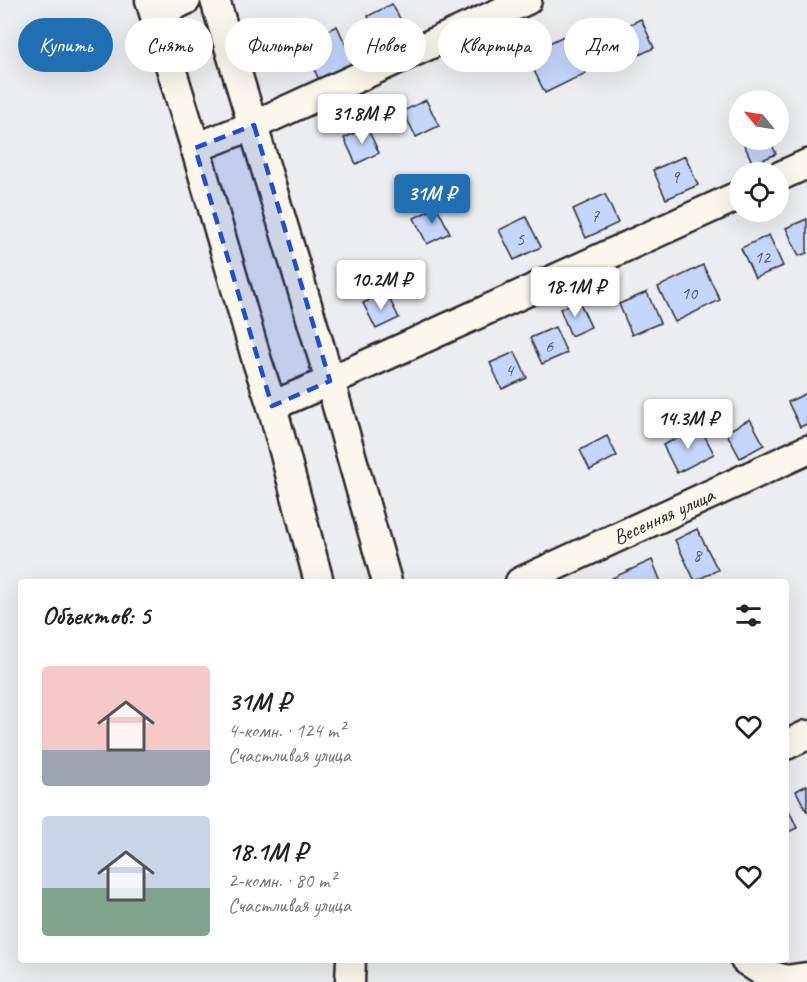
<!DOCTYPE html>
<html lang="ru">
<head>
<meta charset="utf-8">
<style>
	body { margin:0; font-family:Caveat,sans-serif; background:#f6f6f6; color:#222; height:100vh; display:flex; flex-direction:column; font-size:22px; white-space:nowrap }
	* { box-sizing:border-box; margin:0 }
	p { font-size:20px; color:#767676 }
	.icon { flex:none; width:33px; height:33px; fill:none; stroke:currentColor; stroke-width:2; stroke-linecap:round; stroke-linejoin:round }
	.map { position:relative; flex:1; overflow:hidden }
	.panel { position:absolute; left:18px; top:579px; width:771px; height:384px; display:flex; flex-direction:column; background:#fff; border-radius:6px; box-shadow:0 6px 24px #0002 }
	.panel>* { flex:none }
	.top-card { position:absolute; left:18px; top:18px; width:771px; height:54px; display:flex; gap:12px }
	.needle { width:39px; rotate:300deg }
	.tools { position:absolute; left:729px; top:90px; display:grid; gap:12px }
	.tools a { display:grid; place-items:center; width:60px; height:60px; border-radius:50%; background:#fff; box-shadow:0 6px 24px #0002; font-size:30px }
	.price { position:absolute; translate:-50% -51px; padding:0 14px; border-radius:6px; background:#fff; color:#222; font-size:20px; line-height:39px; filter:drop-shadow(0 2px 3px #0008) }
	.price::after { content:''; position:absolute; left:50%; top:36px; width:18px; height:14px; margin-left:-9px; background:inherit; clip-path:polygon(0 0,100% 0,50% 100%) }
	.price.on { background:#1f6fb2; color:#fff }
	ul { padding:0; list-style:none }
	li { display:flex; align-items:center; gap:18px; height:150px; padding:0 24px }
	li span { display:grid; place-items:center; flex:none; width:168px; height:120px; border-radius:6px; color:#555 }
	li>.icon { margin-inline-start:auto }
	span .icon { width:72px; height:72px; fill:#fffc; stroke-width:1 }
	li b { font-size:26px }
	h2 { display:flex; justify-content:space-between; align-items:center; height:72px; padding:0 24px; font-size:26px }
	.tag { padding:0 21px; border-radius:27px; background:#fff; box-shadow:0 6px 24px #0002; font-size:21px; line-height:54px }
	.tag.on { background:#1f6fb2; color:#fff }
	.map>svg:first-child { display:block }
	.building { fill:#c5d6fc; stroke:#2b2b2b; stroke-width:1.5 }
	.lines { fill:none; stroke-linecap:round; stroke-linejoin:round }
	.minor-casing { stroke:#2b2b2b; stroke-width:33 }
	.minor { stroke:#fbf7ec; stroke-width:28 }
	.marked { fill:#1d4ed8; fill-opacity:0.2; stroke:#1d4ed8; stroke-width:4.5; stroke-dasharray:12 8; stroke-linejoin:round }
	.labels { text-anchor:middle; stroke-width:4.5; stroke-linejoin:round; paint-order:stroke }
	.number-label { font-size:18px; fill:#52565f }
	.street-label { font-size:21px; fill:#2b2b2b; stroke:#fbf7ec }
</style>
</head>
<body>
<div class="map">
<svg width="807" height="982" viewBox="0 0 807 982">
	<rect width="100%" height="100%" fill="#ebedf1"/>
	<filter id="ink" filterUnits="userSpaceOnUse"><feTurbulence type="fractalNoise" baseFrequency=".0167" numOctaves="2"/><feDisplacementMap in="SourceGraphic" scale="12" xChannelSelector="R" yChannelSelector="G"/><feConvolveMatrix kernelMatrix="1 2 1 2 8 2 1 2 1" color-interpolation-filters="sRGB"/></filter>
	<g filter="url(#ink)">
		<!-- building -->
		<g class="building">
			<polygon points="392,4 404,26 379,38 368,16"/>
			<polygon points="641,19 654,48 622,63 609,34"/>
			<polygon points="337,26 354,63 319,80 302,42"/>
			<polygon points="568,34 586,73 545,93 526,54"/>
			<polygon points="426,100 439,126 416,137 403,111"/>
			<polygon points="367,127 379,153 356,164 344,138"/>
			<polygon points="742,140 770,140 776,154 753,164"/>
			<polygon points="685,156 698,185 666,199 653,170"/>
			<polygon points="605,194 618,223 586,238 573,209"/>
			<polygon points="437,207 450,233 427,244 414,218"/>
			<polygon points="526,217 541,247 514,260 499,230"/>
			<polygon points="807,219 807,253 799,256 786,228"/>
			<polygon points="769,235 783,266 755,278 741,248"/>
			<polygon points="703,265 720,300 675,322 658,287"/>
			<polygon points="386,292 399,318 376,329 363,303"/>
			<polygon points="647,292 660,323 632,335 619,304"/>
			<polygon points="579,301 591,327 571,336 560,309"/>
			<polygon points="555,327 567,353 542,364 530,338"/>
			<polygon points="515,352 527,378 502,389 490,363"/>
			<polygon points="807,393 807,424 800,427 788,402"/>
			<polygon points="750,419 764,445 740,458 726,432"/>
			<polygon points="700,427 714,454 677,473 663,445"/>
			<polygon points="607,436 617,456 590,470 580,450"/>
			<polygon points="697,529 718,570 695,581 675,540"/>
			<polygon points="652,560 661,582 614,582 612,578"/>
			<polygon points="807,785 807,812 796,791"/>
			<polygon points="786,804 797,828 786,833"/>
		</g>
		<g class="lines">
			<!-- minor casing -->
			<g class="minor-casing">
				<g id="minor">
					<polyline points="150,0 194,143 257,361 272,406 319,582"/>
					<polyline points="215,0 330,381 387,582"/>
					<polyline points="155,15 186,0"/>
					<polyline points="195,148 254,125 527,0"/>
					<polyline points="778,177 807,164"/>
					<polyline points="272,406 330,381 740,195"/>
					<path id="s1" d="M 520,582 L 807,450"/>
					<polyline points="786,745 807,735"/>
					<polyline points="745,960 766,974 786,980 807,977"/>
					<polyline points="350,982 351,960"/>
				</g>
			</g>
			<!-- minor -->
			<use href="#minor" class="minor"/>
		</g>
	</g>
	<!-- marked area -->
	<path class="marked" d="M 254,125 L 330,381 L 272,406 L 195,148 Z"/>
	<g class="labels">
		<!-- number labels -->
		<g class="number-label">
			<text x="675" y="183">9</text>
			<text x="595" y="222">7</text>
			<text x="520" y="245">5</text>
			<text x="762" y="263">12</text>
			<text x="689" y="299">10</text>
			<text x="549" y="352">6</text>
			<text x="509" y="376">4</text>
			<text x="697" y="561">8</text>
		</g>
		<!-- street labels -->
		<g class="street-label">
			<text dy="7" stroke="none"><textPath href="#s1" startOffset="158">Весенняя улица</textPath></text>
		</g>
	</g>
</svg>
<div class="tools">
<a><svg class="needle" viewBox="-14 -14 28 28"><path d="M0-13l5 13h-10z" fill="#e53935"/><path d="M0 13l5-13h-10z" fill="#767676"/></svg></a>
<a><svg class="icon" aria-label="locate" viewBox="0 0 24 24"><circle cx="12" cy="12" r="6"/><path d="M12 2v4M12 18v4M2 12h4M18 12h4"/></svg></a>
</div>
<b class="price" style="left:362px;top:145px">31.8M ₽</b>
<b class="price on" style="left:432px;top:225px">31M ₽</b>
<b class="price" style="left:381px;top:311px">10.2M ₽</b>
<b class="price" style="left:575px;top:318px">18.1M ₽</b>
<b class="price" style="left:688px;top:450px">14.3M ₽</b>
<div class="top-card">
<a class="tag on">Купить</a>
<a class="tag">Снять</a>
<a class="tag">Фильтры</a>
<a class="tag">Новое</a>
<a class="tag">Квартира</a>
<a class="tag">Дом</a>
</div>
<section class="panel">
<h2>Объектов: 5<svg class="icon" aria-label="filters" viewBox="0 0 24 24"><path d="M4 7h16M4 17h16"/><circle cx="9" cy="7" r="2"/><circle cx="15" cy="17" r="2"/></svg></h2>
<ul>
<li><span style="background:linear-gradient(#f6c9c9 70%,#9aa5b1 0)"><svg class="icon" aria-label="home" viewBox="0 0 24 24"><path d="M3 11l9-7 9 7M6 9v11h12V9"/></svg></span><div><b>31M ₽</b><p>4-комн. · 124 m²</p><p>Счастливая улица</p></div><svg class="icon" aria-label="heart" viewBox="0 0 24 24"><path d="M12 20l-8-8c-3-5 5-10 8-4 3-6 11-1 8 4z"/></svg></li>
<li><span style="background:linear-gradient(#c9d6e8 60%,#7fa58c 0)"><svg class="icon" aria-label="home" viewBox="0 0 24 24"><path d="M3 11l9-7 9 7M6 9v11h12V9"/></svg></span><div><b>18.1M ₽</b><p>2-комн. · 80 m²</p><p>Счастливая улица</p></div><svg class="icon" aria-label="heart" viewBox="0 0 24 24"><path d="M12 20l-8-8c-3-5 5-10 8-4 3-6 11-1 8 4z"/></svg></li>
</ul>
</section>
</div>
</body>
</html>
